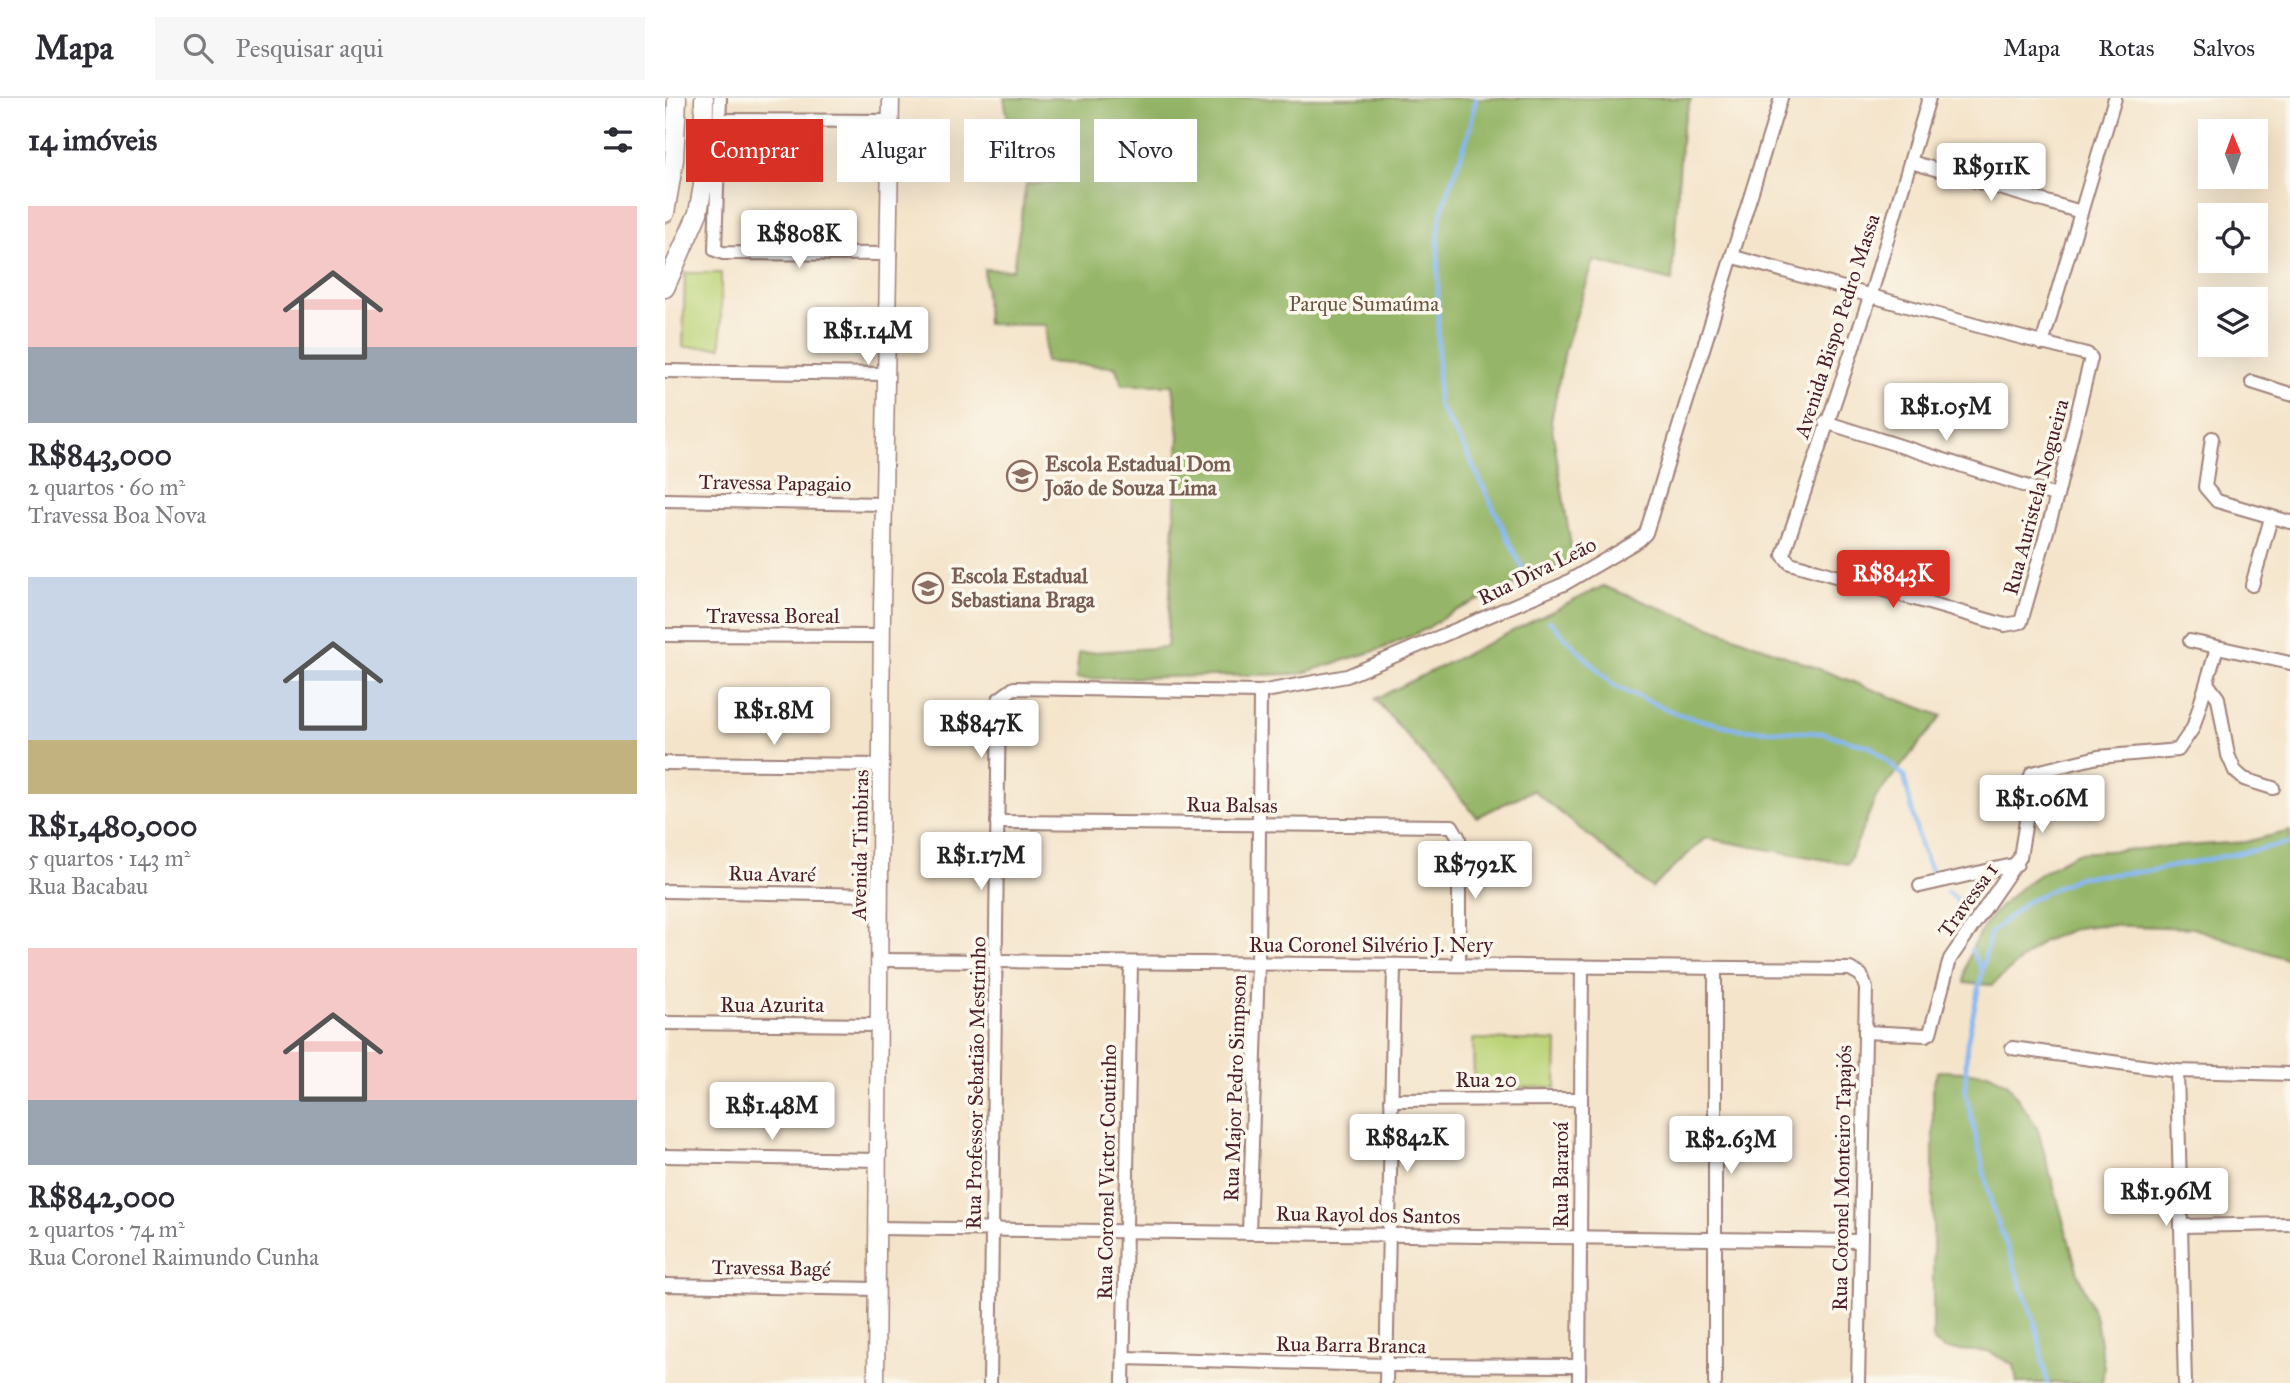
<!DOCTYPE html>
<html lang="pt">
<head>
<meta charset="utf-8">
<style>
	body { margin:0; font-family:"IM FELL Great Primer",serif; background:#f7f7f7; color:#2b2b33; height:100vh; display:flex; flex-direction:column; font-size:26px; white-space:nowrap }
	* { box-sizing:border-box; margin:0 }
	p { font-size:23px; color:#7c7c81 }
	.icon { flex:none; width:38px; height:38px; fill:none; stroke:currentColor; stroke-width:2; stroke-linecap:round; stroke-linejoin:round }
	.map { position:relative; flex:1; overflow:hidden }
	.drawer { display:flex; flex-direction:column; background:#fff; width:665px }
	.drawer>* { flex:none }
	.guide { position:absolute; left:21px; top:21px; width:665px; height:63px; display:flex; gap:14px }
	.needle { width:46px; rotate:359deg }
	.controls { position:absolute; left:1533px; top:21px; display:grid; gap:14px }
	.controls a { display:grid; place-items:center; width:70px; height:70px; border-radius:0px; background:#fff; box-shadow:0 7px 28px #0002; font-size:35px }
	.price { position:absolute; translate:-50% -60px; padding:0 16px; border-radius:7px; background:#fff; color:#222; font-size:23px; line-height:46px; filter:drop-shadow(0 2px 4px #0008) }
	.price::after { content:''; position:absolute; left:50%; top:42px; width:21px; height:16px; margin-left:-10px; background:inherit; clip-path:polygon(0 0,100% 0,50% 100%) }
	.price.selected { background:#d93025; color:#fff }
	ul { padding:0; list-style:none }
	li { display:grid; align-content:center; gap:14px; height:371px; padding:0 28px }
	li span { display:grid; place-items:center; height:217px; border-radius:0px; color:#555 }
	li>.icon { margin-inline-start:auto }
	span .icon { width:126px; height:126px; fill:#fffc; stroke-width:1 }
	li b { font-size:30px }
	h2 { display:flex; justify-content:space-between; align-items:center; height:84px; padding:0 28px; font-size:30px }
	.chip { padding:0 24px; border-radius:0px; background:#fff; box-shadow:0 7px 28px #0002; font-size:24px; line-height:63px }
	.chip.selected { background:#d93025; color:#fff }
	header { display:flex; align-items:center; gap:42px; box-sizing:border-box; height:98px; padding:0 35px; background:#fff; border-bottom:2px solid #e1e1e2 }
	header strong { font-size:33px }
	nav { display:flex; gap:38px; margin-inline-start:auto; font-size:24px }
	.search { width:490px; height:63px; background:#f7f7f7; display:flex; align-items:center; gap:18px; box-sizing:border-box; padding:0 24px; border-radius:0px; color:#7c7c81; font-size:26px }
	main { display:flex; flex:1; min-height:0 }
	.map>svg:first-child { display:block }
	.green { fill:#bcd478; stroke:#837a52; stroke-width:2 }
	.forest { fill:#95b668; stroke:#706a4a; stroke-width:2 }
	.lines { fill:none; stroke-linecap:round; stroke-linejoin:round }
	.stream { stroke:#86b7f2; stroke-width:4.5 }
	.minor-casing { stroke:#9f827a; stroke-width:16 }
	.tertiary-casing { stroke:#9f827a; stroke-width:19 }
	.secondary-casing { stroke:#9f827a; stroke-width:21 }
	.minor { stroke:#fff; stroke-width:12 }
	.tertiary { stroke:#fff; stroke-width:16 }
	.secondary { stroke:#fff; stroke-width:18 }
	.labels { text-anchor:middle; stroke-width:7; stroke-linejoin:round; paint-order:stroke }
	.park-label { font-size:21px; fill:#6c5542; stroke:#fbf7ec }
	.street-label { font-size:21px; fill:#4a1f2b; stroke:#fbf7ec }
	.education-label { font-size:21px; font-weight:bold; fill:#785e54; stroke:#fbf7ec; text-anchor:start }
</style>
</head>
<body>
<header>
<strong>Mapa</strong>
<div class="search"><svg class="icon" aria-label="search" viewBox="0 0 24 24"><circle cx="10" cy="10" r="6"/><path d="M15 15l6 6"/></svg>Pesquisar aqui</div>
<nav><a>Mapa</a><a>Rotas</a><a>Salvos</a></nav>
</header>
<main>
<section class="drawer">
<h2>14 imóveis<svg class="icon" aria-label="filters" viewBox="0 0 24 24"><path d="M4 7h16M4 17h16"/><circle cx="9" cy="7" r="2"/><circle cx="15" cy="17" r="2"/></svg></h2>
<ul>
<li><span style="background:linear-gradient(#f6c9c9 65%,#9aa5b1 0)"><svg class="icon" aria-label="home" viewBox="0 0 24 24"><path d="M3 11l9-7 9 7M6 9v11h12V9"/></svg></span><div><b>R$843,000</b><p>2 quartos · 60 m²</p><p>Travessa Boa Nova</p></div></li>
<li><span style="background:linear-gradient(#c9d6e8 75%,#c2b280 0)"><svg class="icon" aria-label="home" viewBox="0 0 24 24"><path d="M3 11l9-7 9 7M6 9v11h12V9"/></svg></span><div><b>R$1,480,000</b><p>5 quartos · 143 m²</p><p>Rua Bacabau</p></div></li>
<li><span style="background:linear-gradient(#f6c9c9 70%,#9aa5b1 0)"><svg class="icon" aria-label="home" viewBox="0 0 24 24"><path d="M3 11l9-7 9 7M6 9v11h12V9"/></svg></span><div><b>R$842,000</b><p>2 quartos · 74 m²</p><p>Rua Coronel Raimundo Cunha</p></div></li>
</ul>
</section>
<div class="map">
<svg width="1625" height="1285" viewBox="0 0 1625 1285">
	<rect width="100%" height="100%" fill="#fbf7ec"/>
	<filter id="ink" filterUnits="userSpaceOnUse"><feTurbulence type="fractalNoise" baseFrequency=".0143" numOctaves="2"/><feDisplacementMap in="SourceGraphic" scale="14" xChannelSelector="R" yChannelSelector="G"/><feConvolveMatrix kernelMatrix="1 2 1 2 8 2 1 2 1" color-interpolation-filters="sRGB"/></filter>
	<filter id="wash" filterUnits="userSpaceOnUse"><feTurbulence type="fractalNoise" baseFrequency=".00686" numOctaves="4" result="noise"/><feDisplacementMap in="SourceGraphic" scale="28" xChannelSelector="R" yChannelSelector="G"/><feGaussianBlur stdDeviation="1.57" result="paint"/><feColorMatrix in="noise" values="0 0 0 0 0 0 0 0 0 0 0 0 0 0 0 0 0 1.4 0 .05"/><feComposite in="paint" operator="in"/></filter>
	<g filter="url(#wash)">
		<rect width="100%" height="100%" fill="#f4e4ca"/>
		<!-- green -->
		<g class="green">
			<polygon points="20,175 56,175 56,249 18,249"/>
			<polygon points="808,941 892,943 891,990 809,989"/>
		</g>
		<!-- forest -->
		<g class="forest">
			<polygon points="339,0 1026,0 1017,30 1007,183 929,163 900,252 886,323 908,461 785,515 761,531 716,551 634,576 411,581 414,555 502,549 514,338 508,287 458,287 450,269 380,264 381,227 322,226 319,171 348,172 361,86 395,84 395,57 349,55"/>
			<polygon points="938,488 1277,618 1211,699 1183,766 1040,740 987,790 868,692 812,719 710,601"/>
			<path d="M 1625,733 L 1625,862 L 1528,830 L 1435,827 L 1412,830 L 1378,843 L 1327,887 L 1299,885 C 1302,824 1361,780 1412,755 L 1580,744 Z"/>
			<polygon points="1273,973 1323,975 1342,985 1372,1029 1413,1175 1431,1221 1439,1270 1437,1285 1352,1285 1349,1267 1325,1254 1279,1251 1268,1243 1268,986"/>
		</g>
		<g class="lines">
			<!-- stream -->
			<g class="stream">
				<polyline points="811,0 805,31 776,115 773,143 773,307 799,349 862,480"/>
				<polyline points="884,523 949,588 1015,617 1074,631 1157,635 1206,649 1239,678 1255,747 1266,773"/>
				<polyline points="1282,794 1292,801 1294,829"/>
				<polyline points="1306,851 1315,869"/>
				<polyline points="1382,1285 1370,1224 1328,1112 1300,992 1302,945 1325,836 1361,804 1414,779 1484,773 1625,745"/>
			</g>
		</g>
	</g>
	<g filter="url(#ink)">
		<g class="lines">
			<!-- minor casing -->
			<g class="minor-casing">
				<g id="minor">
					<polyline points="55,0 50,152 58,155 225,156"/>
					<polyline points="54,22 227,23"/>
					<polyline points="1246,64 1416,114"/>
					<path d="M 1069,159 C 1186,191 1303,228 1422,256 L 1426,260 L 1392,398 L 1356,524 L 1340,527 L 1125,465 L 1118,457 L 1206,196 L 1264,0"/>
					<polyline points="1377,246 1450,0"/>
					<polyline points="0,273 222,276"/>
					<polyline points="1587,284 1625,296"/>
					<polyline points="1160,324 1392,398"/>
					<polyline points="1547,340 1540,389 1552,403 1625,424"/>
					<polyline points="0,402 219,406"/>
					<polyline points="1587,487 1606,420"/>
					<polyline points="0,537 216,538"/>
					<polyline points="1525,543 1625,565"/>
					<polyline points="1542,585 1553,600 1563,657 1570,673 1579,681 1608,690"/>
					<polyline points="0,665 217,667"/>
					<polyline points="332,724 787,728 794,740 794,867"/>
					<polyline points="1255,788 1352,766"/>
					<polyline points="0,793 214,797"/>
					<polyline points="214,862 1185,871 1196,877 1201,890 1193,1285"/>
					<polyline points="1050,871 1050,1285"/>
					<polyline points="0,925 214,927"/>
					<polyline points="1200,934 1261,937 1265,935 1285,861 1355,759 1361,723 1359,698 1367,675 1433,659 1513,652 1528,630 1552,550"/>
					<polyline points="1347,950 1512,973 1625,976"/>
					<polyline points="1512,973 1520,1285"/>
					<polyline points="726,1002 916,1001"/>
					<polyline points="0,1058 213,1062"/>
					<polyline points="1518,1128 1625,1126"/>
					<polyline points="212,1130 1194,1143"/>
					<polyline points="584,1135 593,866 595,594"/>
					<polyline points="0,1187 212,1191"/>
					<polyline points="458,1260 721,1267 914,1268"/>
					<polyline points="325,1285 334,601 349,590 595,594 682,578 899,486 974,442 981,435 1116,0"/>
					<polyline points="458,1285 466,865"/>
					<polyline points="721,1285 729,867"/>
					<polyline points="914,1285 917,868"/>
				</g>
			</g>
			<!-- tertiary casing -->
			<g class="tertiary-casing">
				<polyline id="tertiary" points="211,1285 217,513 226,0"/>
			</g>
			<!-- secondary casing -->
			<g class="secondary-casing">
				<g id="secondary">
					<polyline points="0,115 9,62 12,0"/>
					<polyline points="0,190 33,115 38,87 39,0"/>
				</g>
			</g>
			<!-- minor -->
			<use href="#minor" class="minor"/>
			<!-- tertiary -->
			<use href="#tertiary" class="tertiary"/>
			<!-- secondary -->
			<use href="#secondary" class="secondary"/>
		</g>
	</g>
	<!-- icons -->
	<defs>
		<g id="school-ring" transform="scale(1.575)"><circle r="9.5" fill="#fbf7ec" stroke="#8d6e63" stroke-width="1.5"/><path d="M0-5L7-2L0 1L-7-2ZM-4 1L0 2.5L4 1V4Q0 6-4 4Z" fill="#8d6e63"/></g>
	</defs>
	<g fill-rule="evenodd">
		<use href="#school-ring" x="357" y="378"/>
		<use href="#school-ring" x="263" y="490"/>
	</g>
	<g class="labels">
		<!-- park labels -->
		<g class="park-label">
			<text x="699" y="213">Parque Sumaúma</text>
		</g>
		<!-- street labels -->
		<g class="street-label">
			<text transform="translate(1172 228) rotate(-72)" y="7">Avenida Bispo Pedro Massa</text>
			<text transform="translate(110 385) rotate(1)" y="7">Travessa Papagaio</text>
			<text transform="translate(1371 399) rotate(-75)" y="7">Rua Auristela Nogueira</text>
			<text transform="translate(872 473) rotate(-26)" y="7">Rua Diva Leão</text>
			<text x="108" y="525">Travessa Boreal</text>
			<text transform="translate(567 707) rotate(1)" y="7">Rua Balsas</text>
			<text transform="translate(195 747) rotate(-89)" y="7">Avenida Timbiras</text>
			<text transform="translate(107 776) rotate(1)" y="7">Rua Avaré</text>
			<text transform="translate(1303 802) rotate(-54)" y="7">Travessa 1</text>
			<text x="706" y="854">Rua Coronel Silvério J. Nery</text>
			<text x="107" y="914">Rua Azurita</text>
			<text x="821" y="989">Rua 20</text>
			<text transform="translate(311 985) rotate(-89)" y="7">Rua Professor Sebatião Mestrinho</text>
			<text transform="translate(570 990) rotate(-88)" y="7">Rua Major Pedro Simpson</text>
			<text transform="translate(442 1074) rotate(-89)" y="7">Rua Coronel Victor Coutinho</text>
			<text transform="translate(896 1077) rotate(-90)" y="7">Rua Bararoá</text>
			<text transform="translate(1177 1080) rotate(-89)" y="7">Rua Coronel Monteiro Tapajós</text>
			<text transform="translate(703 1117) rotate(1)" y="7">Rua Rayol dos Santos</text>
			<text transform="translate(106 1170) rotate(1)" y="7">Travessa Bagé</text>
			<text transform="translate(686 1247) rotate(1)" y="7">Rua Barra Branca</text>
		</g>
		<!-- education labels -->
		<g class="education-label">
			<text x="380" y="373">Escola Estadual Dom<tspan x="380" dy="24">João de Souza Lima</tspan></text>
			<text x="286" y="485">Escola Estadual<tspan x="286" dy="24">Sebastiana Braga</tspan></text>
		</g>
	</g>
</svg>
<div class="controls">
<a><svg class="needle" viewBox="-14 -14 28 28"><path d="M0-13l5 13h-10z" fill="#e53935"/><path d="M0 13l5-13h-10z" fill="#7c7c81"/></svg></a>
<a><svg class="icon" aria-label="locate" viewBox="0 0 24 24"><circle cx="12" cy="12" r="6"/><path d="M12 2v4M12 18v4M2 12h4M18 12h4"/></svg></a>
<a><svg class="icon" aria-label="layers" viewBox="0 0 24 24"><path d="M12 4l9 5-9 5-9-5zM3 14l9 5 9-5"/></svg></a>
</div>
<b class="price" style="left:1326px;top:105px">R$911K</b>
<b class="price" style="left:134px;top:172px">R$808K</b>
<b class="price" style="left:203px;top:269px">R$1.14M</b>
<b class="price" style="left:1281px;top:345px">R$1.05M</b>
<b class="price selected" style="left:1228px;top:512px">R$843K</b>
<b class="price" style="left:109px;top:649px">R$1.8M</b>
<b class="price" style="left:316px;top:662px">R$847K</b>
<b class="price" style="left:1377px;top:737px">R$1.06M</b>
<b class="price" style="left:316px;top:794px">R$1.17M</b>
<b class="price" style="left:810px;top:803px">R$792K</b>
<b class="price" style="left:107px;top:1044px">R$1.48M</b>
<b class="price" style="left:742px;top:1076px">R$842K</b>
<b class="price" style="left:1066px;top:1078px">R$2.63M</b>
<b class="price" style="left:1501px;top:1130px">R$1.96M</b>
<div class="guide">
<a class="chip selected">Comprar</a>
<a class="chip">Alugar</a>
<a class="chip">Filtros</a>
<a class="chip">Novo</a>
</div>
</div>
</main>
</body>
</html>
